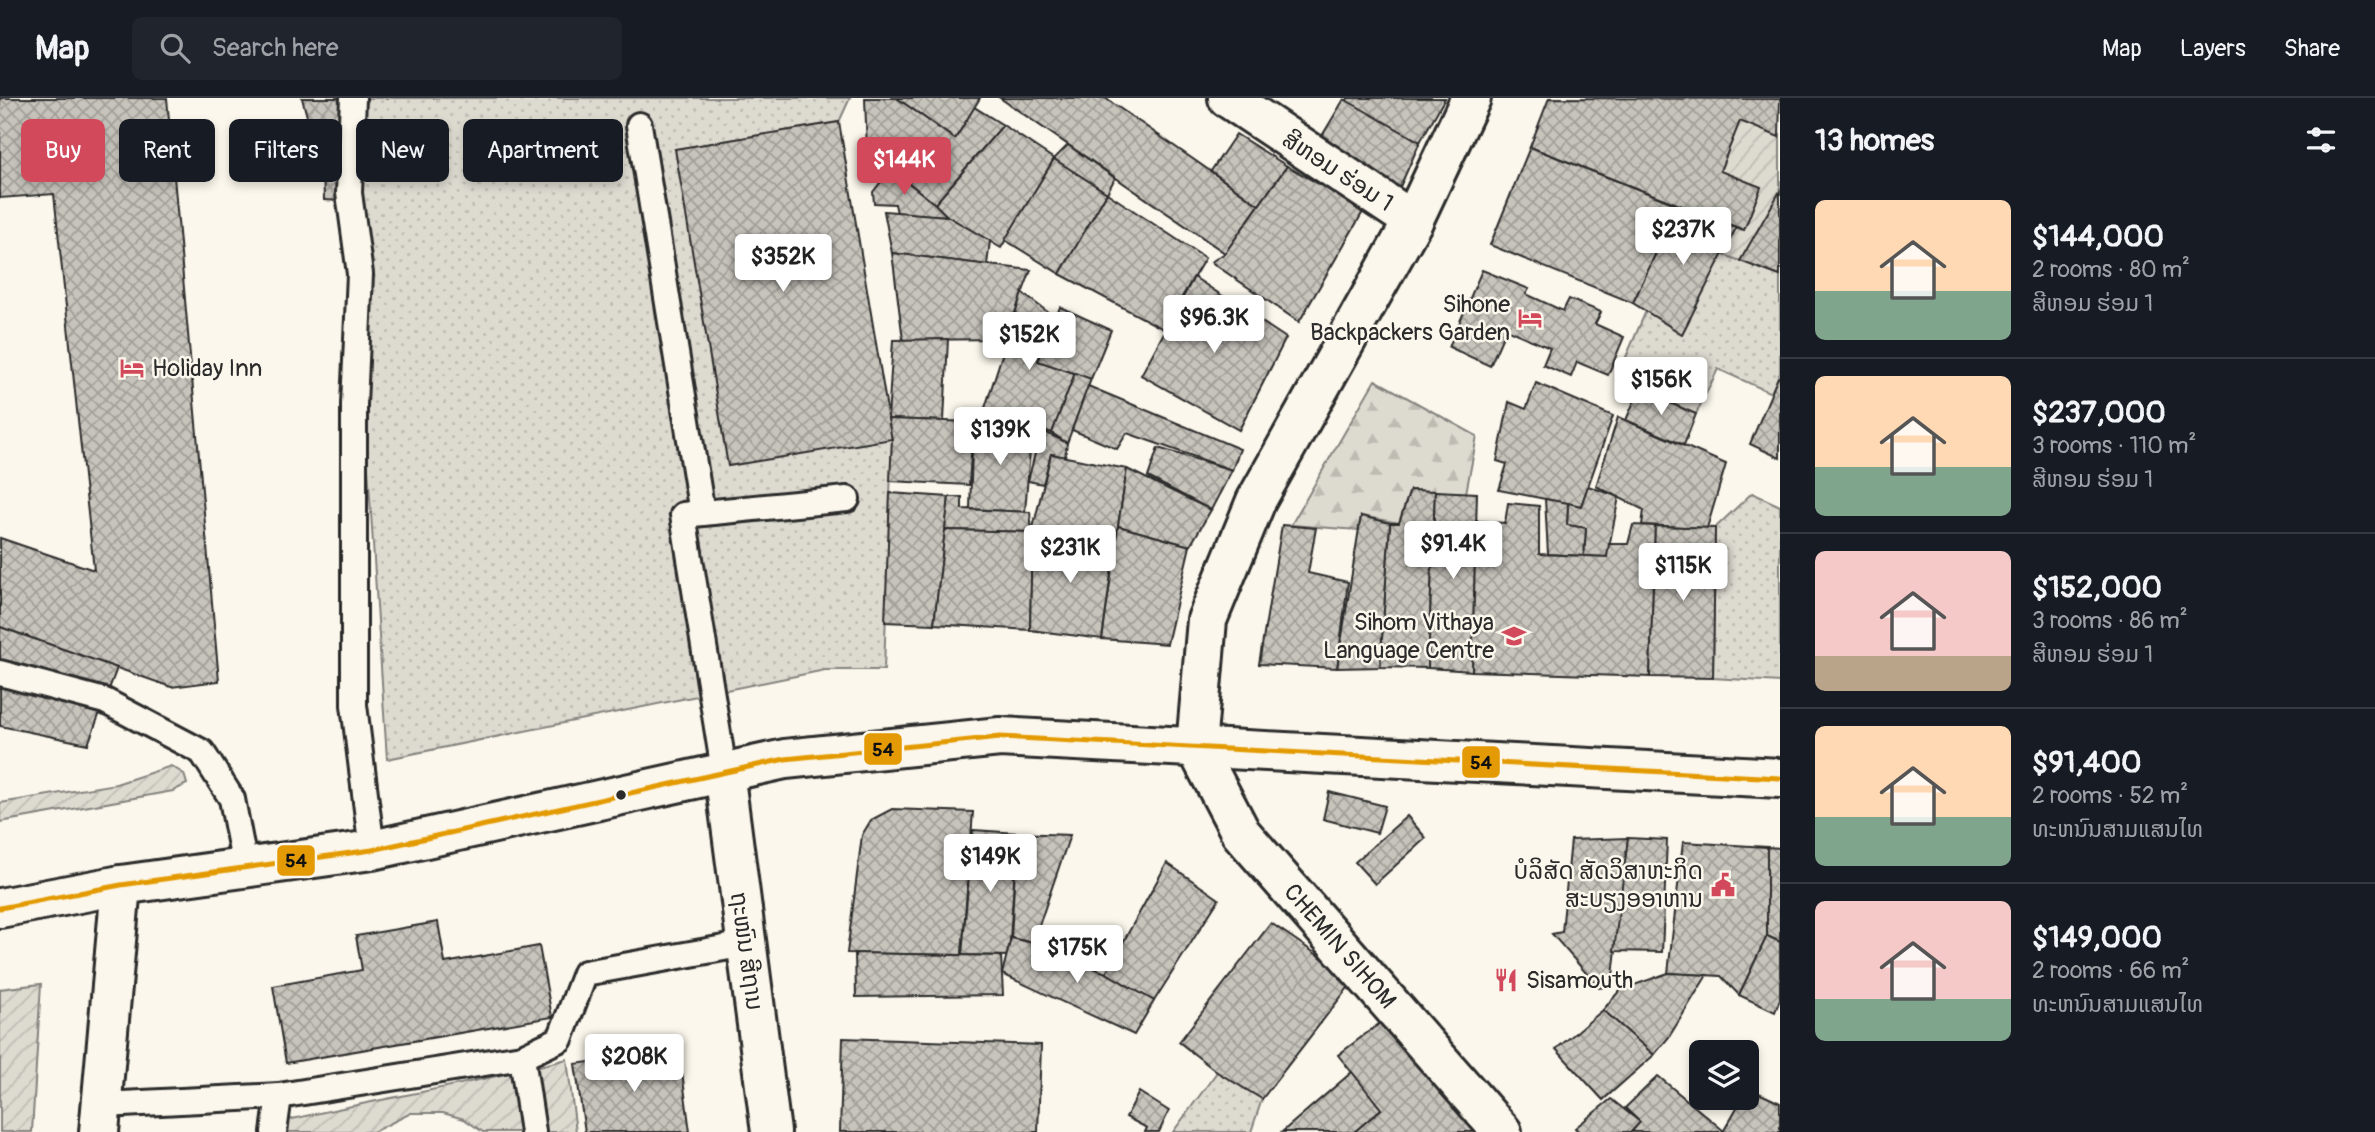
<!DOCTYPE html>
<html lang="en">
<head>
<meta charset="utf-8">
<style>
	body { margin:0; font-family:Pangolin,"Noto Sans Lao",sans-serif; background:#20242c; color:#f1f3f6; height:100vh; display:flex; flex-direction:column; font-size:26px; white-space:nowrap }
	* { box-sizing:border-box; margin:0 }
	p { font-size:23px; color:#9ea1a6 }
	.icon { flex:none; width:38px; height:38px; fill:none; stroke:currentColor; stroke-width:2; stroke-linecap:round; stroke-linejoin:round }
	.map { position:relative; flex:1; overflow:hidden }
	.side { display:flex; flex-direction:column; background:#171b24; width:595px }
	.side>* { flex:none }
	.guide { position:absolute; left:21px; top:21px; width:665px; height:63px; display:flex; gap:14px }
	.buttons { position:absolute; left:1689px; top:942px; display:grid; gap:14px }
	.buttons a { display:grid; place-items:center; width:70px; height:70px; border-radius:10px; background:#171b24; box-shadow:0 4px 10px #0003; font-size:35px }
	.price { position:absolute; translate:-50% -60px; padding:0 16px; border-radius:7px; background:#fff; color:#222; font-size:23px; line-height:46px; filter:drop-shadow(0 2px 4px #0008) }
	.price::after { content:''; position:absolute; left:50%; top:42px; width:21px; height:16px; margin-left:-10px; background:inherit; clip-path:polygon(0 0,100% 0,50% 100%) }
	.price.selected { background:#d1495b; color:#fff }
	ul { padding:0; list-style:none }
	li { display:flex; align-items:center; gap:21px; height:175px; padding:0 35px }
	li+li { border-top:2px solid #363941 }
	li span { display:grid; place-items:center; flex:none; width:196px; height:140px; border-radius:10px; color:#555 }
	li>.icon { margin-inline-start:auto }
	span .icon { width:84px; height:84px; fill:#fffc; stroke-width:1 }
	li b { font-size:30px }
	h2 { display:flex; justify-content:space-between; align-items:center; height:84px; padding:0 35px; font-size:30px }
	.chip { padding:0 24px; border-radius:10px; background:#171b24; box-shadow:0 4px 10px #0003; font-size:24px; line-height:63px }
	.chip.selected { background:#d1495b; color:#fff }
	header { display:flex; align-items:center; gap:42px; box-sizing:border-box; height:98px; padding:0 35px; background:#171b24; border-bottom:2px solid #363941 }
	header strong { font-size:33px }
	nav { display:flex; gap:38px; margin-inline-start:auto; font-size:24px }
	.search { width:490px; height:63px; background:#20242c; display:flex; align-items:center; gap:18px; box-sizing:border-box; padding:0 24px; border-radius:10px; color:#9ea1a6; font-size:26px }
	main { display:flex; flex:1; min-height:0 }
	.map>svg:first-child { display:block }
	.grass { fill:url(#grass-dots); stroke:#84827e; stroke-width:2 }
	.forest { fill:url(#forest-firs); stroke:#84827e; stroke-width:2 }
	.garden { fill:url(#garden-furrows); stroke:#84827e; stroke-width:2 }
	.building { fill:url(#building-cross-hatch); stroke:#2b2b2b; stroke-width:2 }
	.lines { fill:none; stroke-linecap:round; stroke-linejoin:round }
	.service-casing { stroke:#2b2b2b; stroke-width:30 }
	.minor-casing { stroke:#2b2b2b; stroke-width:44 }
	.tertiary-casing { stroke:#2b2b2b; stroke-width:44 }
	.trunk-casing { stroke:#2b2b2b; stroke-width:44 }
	.service { stroke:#fbf7ec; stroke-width:24 }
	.minor { stroke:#fbf7ec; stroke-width:38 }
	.tertiary { stroke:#fbf7ec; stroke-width:38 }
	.trunk { stroke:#fbf7ec; stroke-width:38 }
	.bus-1-casing { stroke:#fbf7ec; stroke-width:10 }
	.bus-1 { stroke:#e39a04; stroke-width:5 }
	.bus-dot { fill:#2b2b2b; stroke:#fbf7ec; stroke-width:2.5 }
	.labels { text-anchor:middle; stroke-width:5; stroke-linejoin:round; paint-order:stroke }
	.street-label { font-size:24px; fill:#2b2b2b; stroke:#fbf7ec }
	.poi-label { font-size:24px; fill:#2b2b2b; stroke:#fbf7ec; text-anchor:end }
	.line-badge { stroke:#fbf7ec; stroke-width:2.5 }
	.pale-badge-label { font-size:19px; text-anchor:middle; font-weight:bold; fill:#111 }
</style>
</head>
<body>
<header>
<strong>Map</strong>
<div class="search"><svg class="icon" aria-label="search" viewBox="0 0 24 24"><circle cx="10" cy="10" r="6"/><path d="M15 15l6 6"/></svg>Search here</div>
<nav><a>Map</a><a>Layers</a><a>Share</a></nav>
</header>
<main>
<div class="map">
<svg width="1780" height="1034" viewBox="0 0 1780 1034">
	<defs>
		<pattern id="grass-dots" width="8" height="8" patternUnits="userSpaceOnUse" patternTransform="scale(1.75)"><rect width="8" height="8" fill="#dddad0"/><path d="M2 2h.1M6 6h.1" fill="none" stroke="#bebbb3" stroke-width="1.8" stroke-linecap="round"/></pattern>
		<pattern id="forest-firs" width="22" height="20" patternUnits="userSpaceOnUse" patternTransform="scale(1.75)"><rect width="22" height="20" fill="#dddad0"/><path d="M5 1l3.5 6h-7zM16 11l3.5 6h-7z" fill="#bebbb3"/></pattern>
		<pattern id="garden-furrows" width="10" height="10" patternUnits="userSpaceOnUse" patternTransform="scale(1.75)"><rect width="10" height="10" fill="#dddad0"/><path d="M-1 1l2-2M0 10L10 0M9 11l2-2" fill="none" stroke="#bebbb3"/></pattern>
		<pattern id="building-cross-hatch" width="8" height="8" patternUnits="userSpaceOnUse" patternTransform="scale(1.75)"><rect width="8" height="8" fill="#c7c4bc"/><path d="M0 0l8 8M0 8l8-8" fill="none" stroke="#a29f99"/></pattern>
	</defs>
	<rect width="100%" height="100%" fill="#fbf7ec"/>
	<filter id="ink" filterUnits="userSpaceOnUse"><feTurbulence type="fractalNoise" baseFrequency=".0143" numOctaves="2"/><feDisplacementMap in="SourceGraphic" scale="14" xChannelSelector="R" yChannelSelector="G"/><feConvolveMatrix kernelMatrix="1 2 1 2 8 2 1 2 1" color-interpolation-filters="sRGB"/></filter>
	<g filter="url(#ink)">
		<!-- grass -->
		<g class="grass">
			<polygon points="344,0 850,0 839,24 675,51 892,341 884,572 825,572 387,661"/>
			<polygon points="1722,156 1780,178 1780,275 1771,295 1718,271 1696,316 1616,282 1646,213"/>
			<polygon points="1752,395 1780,408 1780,584 1713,580 1715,430"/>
			<polygon points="1217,974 1262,1001 1251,1034 1173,1034"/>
		</g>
		<!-- forest -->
		<polygon class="forest" points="1375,282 1477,338 1466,395 1410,392 1399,425 1361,418 1358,432 1291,427"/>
		<!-- garden -->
		<g class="garden">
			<polygon points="1740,23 1779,38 1780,35 1780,178 1722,156 1736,130 1744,132 1761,89 1720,73"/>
			<polygon points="171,668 184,676 187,686 173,693 0,724 0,705 116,686"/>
			<polygon points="41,886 32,1034 0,1034 0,891"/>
			<path d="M 567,961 L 576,1034 L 483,1034 L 464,1021 L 443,1015 L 411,1015 L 373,1034 L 287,1034 L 288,1022 C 381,1000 475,986 567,961 Z"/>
		</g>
		<!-- building -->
		<g class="building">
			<polygon points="0,0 167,0 219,583 171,589 0,529 0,440 94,472 54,96 0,100"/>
			<polygon points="302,0 344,0 346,24 311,33"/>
			<polygon points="865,0 897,0 955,41 974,9 1003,27 935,106 867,52"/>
			<polygon points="897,0 980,0 955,41"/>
			<polygon points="1000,0 1105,0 1259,107 1225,155"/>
			<polygon points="1348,0 1445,0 1420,44 1346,4"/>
			<polygon points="1549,0 1780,1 1779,39 1740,23 1720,73 1761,89 1744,132 1530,49"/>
			<polygon points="1344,1 1420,44 1399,91 1319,43"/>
			<polygon points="839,24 892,341 728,368 675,51"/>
			<polygon points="343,25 342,103 324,102 322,30"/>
			<polygon points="1003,27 1054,61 1001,150 947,118 935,106"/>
			<polygon points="1236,36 1287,68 1259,107 1211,73"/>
			<polygon points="1068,47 1115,80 1107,95 1054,61"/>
			<polygon points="1530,49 1678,107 1633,205 1490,147"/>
			<polygon points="1054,61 1107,95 1060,176 1005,142"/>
			<polygon points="1287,68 1364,112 1299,224 1211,164 1225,155"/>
			<polygon points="891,71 935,106 947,118 897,115 895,106 874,105 873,94"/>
			<polygon points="1780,93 1780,178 1740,163"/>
			<polygon points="1107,95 1205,160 1163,231 1060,176"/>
			<polygon points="1678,107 1736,130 1682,236 1633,205"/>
			<polygon points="884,113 947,118 990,143 987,167 892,155"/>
			<polygon points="892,155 1031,172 1005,241 903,242"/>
			<polygon points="1482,172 1529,191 1526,196 1563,213 1569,201 1601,214 1595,226 1624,239 1608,277 1577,264 1571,279 1543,267 1550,250 1506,231 1490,268 1449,249"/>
			<polygon points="1194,179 1286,240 1239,332 1141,277"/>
			<polygon points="1022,195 1056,220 1038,263 1075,275 1052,335 985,310"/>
			<polygon points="1060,209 1111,232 1091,281 1038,263"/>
			<polygon points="948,241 944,323 888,321 893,242"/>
			<polygon points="1075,275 1091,281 1067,345 1052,335"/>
			<polygon points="1778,279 1780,280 1780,360 1750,346"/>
			<polygon points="1536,285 1613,318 1581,408 1499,392 1507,366 1497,363 1509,304 1526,311"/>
			<polygon points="1088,288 1240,351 1232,372 1127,335 1117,351 1072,332"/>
			<polygon points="1639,292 1696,316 1684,347 1626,322"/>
			<polygon points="1618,319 1726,366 1707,430 1642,427 1644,412 1596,388"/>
			<polygon points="888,321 973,324 969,387 890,383 892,341"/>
			<polygon points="973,324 1032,328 1025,414 970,411"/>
			<polygon points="1041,332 1067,345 1065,359 1051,356 1043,386 1028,383"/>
			<polygon points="1158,350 1232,372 1211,412 1148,379"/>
			<polygon points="1051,356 1127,371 1115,447 1032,434"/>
			<polygon points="1127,371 1211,412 1190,448 1118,428"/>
			<polygon points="1588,388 1619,399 1607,459 1584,458 1586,430 1567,427 1568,405 1581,408"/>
			<polygon points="1410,392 1435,393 1428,570 1380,569 1390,425 1399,425"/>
			<polygon points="1435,393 1477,395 1472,573 1428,570"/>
			<polygon points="890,395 949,399 934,526 885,524"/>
			<polygon points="949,399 962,399 962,411 1030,414 1032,434 945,432"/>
			<polygon points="1545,401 1568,405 1567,427 1586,430 1584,458 1548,456"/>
			<polygon points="1508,405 1539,408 1539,456 1607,459 1609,446 1628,446 1633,427 1655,428 1650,579 1472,573 1476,423 1505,425"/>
			<polygon points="1361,418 1390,425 1380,569 1337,570"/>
			<polygon points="1282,427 1316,430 1308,475 1348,484 1337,570 1259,566"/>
			<polygon points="1118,428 1190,448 1167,546 1102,541"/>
			<polygon points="1655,428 1715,430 1713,580 1650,579"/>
			<polygon points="945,432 1032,434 1030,532 934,526"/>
			<polygon points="1032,434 1115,447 1102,541 1030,532"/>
			<polygon points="0,529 117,570 88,646 0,628"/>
			<polygon points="1329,694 1385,708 1377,735 1323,721"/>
			<polygon points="892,711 973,714 962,857 847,855 862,737 871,722"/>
			<polygon points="1407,718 1426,740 1375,786 1355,764"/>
			<polygon points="973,732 1017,735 1009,858 962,857"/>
			<polygon points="1017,735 1070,737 1033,845 1011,840"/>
			<polygon points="1628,740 1612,888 1599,890 1552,836 1562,834 1571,742"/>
			<polygon points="1628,740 1667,742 1662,854 1614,853"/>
			<polygon points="1683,744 1767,749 1767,838 1739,897 1721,878 1668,875"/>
			<polygon points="1767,749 1780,750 1780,844 1767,838"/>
			<polygon points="1167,765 1219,801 1154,903 1106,875"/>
			<polygon points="438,824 445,865 539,848 552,919 286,965 273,888 362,872 356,838"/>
			<polygon points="1271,825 1354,882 1262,1001 1217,974 1179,944"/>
			<polygon points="1767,838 1780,844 1780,901 1775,914 1739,897"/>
			<polygon points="1011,840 1033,845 1106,875 1154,903 1134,937 1002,876"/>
			<polygon points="855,855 1001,858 1003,897 856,899"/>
			<polygon points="1668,875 1707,877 1669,939 1654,957 1603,912 1620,892"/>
			<polygon points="1603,912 1654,957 1603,1002 1556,951"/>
			<polygon points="1384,922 1483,1034 1354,1034 1381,1011 1338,957"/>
			<polygon points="843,940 1041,947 1038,1034 840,1034"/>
			<polygon points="679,951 690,1034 585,1034 575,966"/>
			<polygon points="1352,974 1381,1011 1354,1034 1282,1034"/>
			<polygon points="1658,978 1724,1033 1723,1034 1631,1034 1640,1024 1625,1010"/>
			<polygon points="1748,990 1780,1005 1780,1034 1723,1034 1743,999 1746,999"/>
			<polygon points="1139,994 1169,1013 1159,1034 1145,1034 1147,1030 1126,1019"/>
			<polygon points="1611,1001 1640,1024 1631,1034 1579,1034 1575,1030"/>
		</g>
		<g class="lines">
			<!-- service casing -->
			<g class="service-casing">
				<g id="service">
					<polyline points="353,0 349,95 360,176 354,306 354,607 372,752"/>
					<polyline points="639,27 702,415"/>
					<polyline points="0,575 105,603 202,654 232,701 245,769"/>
					<polyline points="724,673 683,417 847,401"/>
					<polyline points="522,959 533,1034"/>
					<polyline points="103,1007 279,998 522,959 560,941 585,875 746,846"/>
					<polyline points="274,1034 279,998"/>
				</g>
			</g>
			<!-- minor casing -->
			<g class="minor-casing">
				<g id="minor">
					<polyline points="1228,0 1413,123"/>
					<polyline points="1196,649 1241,735 1502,1034"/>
					<polyline points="99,1034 121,787"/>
				</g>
			</g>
			<!-- tertiary casing -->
			<g class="tertiary-casing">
				<g id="tertiary">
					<polyline points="1196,649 1207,522 1256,403 1413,123 1471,0"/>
					<polyline points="724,673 771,1034"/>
				</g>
			</g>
			<!-- trunk casing -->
			<g class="trunk-casing">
				<polyline id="trunk" points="0,810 121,787 372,752 785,661 1000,639 1780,680"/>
			</g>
			<!-- service -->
			<use href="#service" class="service"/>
			<!-- minor -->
			<use href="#minor" class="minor"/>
			<!-- tertiary -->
			<use href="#tertiary" class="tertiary"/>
			<!-- trunk -->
			<use href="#trunk" class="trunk"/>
			<!-- bus-1 casing -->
			<g class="bus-1-casing">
				<polyline id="bus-1" points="0,810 121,787 372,752 785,661 1000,639 1780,680"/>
			</g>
			<!-- bus-1 -->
			<use href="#bus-1" class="bus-1"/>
		</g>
	</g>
	<!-- icons -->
	<defs>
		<g id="hotel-bare" transform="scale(1.89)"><path d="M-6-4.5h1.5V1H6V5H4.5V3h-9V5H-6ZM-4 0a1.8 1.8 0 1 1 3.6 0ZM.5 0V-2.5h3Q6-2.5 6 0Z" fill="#d1495b" stroke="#fbf7ec" stroke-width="2.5" paint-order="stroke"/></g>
		<g id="school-bare" transform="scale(1.89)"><path d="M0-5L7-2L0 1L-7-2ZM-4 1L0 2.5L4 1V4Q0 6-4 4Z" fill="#d1495b" stroke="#fbf7ec" stroke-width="2.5" paint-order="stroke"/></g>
		<g id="civic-bare" transform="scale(1.89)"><path d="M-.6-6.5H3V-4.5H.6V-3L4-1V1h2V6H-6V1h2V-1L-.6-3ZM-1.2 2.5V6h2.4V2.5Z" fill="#d1495b" stroke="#fbf7ec" stroke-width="2.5" paint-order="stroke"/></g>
		<g id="restaurant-bare" transform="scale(1.89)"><path d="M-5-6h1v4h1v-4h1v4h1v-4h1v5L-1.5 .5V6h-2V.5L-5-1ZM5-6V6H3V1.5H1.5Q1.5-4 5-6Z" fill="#d1495b" stroke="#fbf7ec" stroke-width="2.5" paint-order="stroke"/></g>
	</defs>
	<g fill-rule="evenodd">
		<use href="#hotel-bare" x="1530" y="220"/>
		<use href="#hotel-bare" x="132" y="270"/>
		<use href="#school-bare" x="1514" y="538"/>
		<use href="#civic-bare" x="1723" y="787"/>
		<use href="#restaurant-bare" x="1506" y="882"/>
	</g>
	<!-- markers -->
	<circle class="bus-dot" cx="621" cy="697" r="6"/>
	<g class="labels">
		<!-- street labels -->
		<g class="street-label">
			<text transform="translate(1338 73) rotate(33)" y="8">ສີຫອມ ຮ່ອມ 1</text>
			<text transform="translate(1340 848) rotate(49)" y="8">CHEMIN SIHOM</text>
			<text transform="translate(747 853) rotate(82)" y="8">ຖະໜົນ ສີຖານ</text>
		</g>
		<!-- poi labels -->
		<g class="poi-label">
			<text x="1510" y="214">Sihone<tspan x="1510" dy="28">Backpackers Garden</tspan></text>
			<text x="152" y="278" text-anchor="start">Holiday Inn</text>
			<text x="1494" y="532">Sihom Vithaya<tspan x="1494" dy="28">Language Centre</tspan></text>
			<text x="1703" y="781">ບໍລິສັດ ສັດວິສາຫະກິດ<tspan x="1703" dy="28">ສະບຽງອອາຫານ</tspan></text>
			<text x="1526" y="890" text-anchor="start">Sisamouth</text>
		</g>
	</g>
	<g class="line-badge">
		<rect x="863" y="634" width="40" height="34" rx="7" fill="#e39a04"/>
		<rect x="1461" y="647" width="40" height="34" rx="7" fill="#e39a04"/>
		<rect x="276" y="746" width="40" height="33" rx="7" fill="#e39a04"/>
	</g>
	<g class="pale-badge-label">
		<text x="883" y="658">54</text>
		<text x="1481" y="671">54</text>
		<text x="296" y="769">54</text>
	</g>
</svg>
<div class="buttons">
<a><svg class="icon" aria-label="layers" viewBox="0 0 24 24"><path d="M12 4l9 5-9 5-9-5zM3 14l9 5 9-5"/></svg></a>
</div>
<b class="price selected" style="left:904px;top:99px">$144K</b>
<b class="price" style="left:1683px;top:169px">$237K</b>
<b class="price" style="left:783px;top:196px">$352K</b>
<b class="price" style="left:1214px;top:257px">$96.3K</b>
<b class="price" style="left:1029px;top:274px">$152K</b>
<b class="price" style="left:1661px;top:319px">$156K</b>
<b class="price" style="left:1000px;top:369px">$139K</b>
<b class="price" style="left:1453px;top:483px">$91.4K</b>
<b class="price" style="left:1070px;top:487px">$231K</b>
<b class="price" style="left:1683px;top:505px">$115K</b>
<b class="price" style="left:990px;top:796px">$149K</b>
<b class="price" style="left:1077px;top:887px">$175K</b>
<b class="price" style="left:634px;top:996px">$208K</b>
<div class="guide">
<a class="chip selected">Buy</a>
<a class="chip">Rent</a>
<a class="chip">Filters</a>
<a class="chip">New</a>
<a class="chip">Apartment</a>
</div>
</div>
<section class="side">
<h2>13 homes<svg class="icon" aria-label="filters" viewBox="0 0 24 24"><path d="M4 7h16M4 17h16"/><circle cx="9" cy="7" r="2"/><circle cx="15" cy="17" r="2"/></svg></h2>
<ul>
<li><span style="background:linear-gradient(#ffd9b3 65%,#7fa58c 0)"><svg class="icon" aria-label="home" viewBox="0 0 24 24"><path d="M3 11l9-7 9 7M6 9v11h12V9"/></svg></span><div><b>$144,000</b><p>2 rooms · 80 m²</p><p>ສີຫອມ ຮ່ອມ 1</p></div></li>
<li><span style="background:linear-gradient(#ffd9b3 65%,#7fa58c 0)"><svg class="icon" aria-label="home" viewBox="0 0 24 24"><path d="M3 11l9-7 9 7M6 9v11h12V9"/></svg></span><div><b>$237,000</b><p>3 rooms · 110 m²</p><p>ສີຫອມ ຮ່ອມ 1</p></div></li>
<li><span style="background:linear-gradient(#f6c9c9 75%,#b9a48a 0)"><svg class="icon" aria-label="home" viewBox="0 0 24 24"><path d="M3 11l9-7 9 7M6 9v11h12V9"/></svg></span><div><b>$152,000</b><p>3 rooms · 86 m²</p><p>ສີຫອມ ຮ່ອມ 1</p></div></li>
<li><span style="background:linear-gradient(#ffd9b3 65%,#7fa58c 0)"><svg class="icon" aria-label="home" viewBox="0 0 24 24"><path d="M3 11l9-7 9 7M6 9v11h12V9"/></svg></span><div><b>$91,400</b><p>2 rooms · 52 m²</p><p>ທະຫນົນສາມແສນໄທ</p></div></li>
<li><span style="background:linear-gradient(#f6c9c9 70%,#7fa58c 0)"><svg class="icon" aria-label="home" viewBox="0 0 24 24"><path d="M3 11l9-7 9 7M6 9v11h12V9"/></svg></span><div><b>$149,000</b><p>2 rooms · 66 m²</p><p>ທະຫນົນສາມແສນໄທ</p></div></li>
</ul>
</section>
</main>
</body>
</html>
